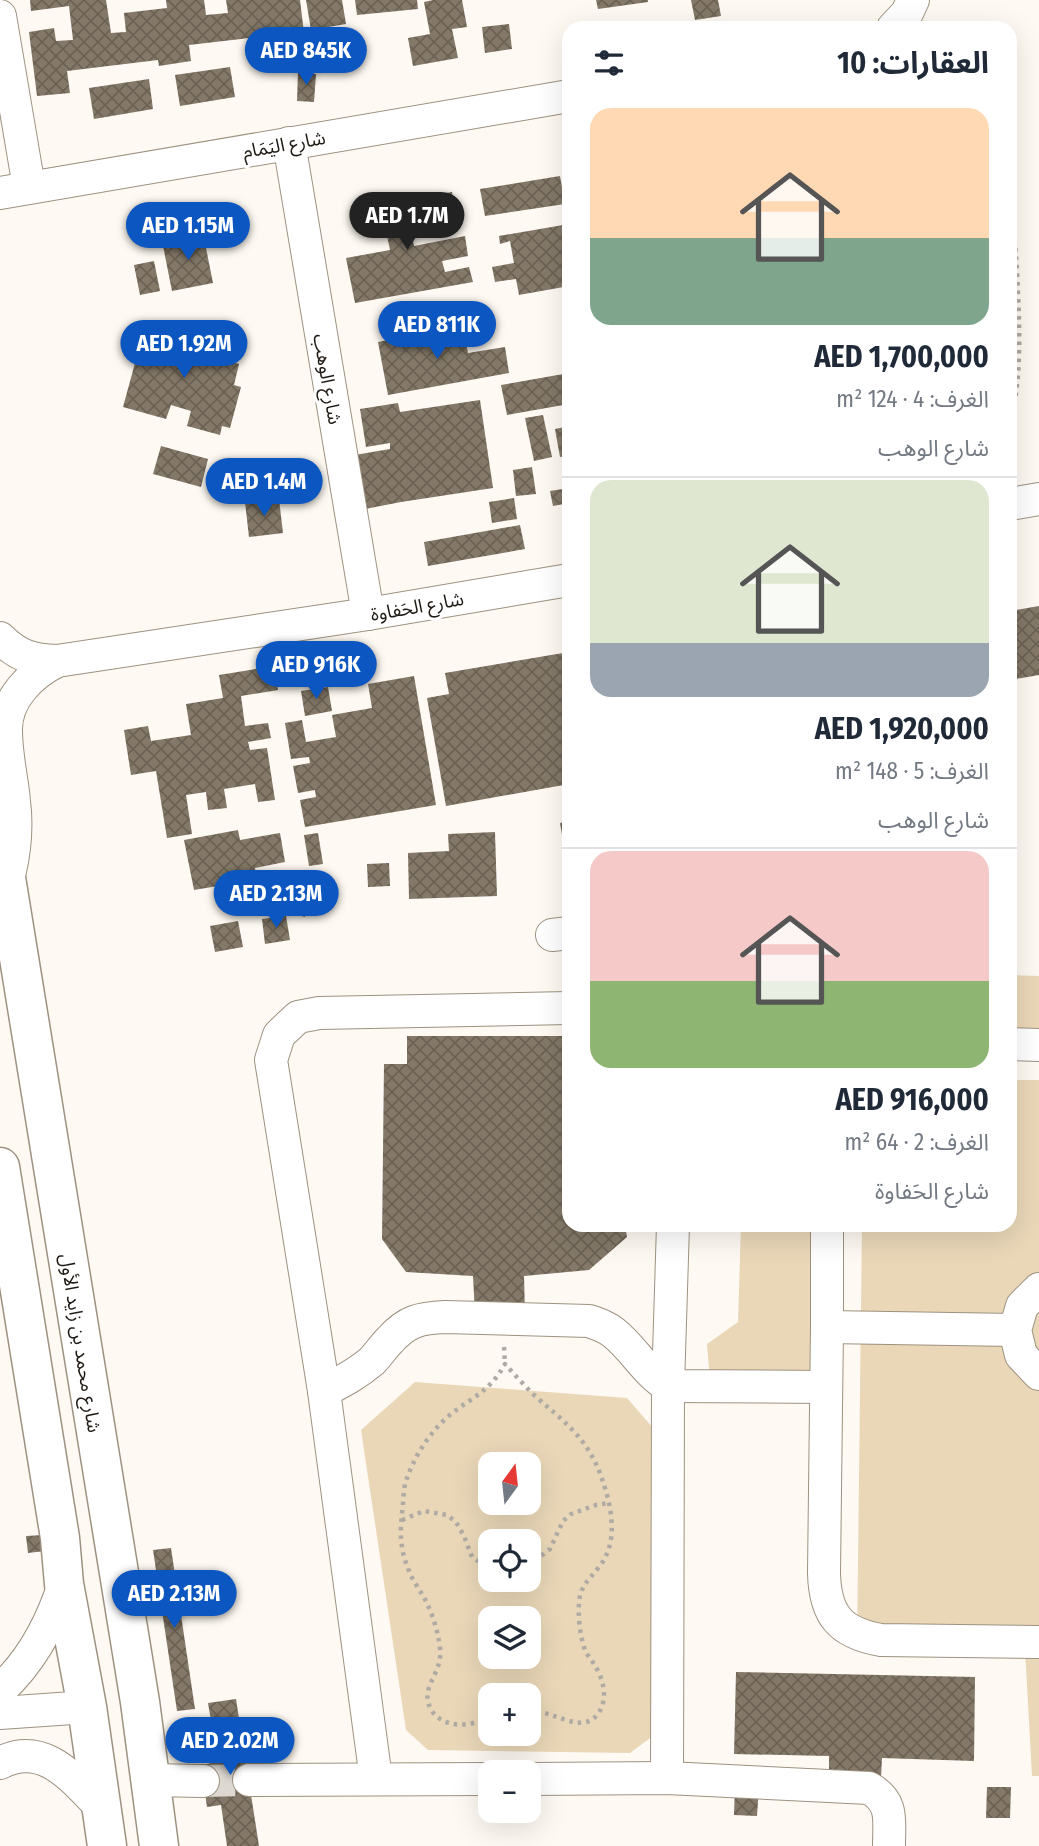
<!DOCTYPE html>
<html lang="ar">
<head>
<meta charset="utf-8">
<style>
	body { margin:0; font-family:"Fira Sans Condensed","Noto Sans Arabic",sans-serif; background:#f2f2f3; color:#1f2937; direction:rtl; height:100vh; display:flex; flex-direction:column; font-size:26px; white-space:nowrap }
	* { box-sizing:border-box; margin:0 }
	p { font-size:23px; color:#747a83 }
	.icon { flex:none; width:38px; height:38px; fill:none; stroke:currentColor; stroke-width:2; stroke-linecap:round; stroke-linejoin:round }
	.map { position:relative; flex:1; overflow:hidden; direction:ltr }
	.drawer { position:absolute; left:562px; top:21px; width:455px; height:1211px; display:flex; flex-direction:column; background:#fff; border-radius:21px; box-shadow:0 7px 28px #0002; direction:rtl }
	.drawer>* { flex:none }
	.needle { width:46px; rotate:15deg }
	.buttons { position:absolute; left:478px; top:1452px; display:grid; gap:14px }
	.buttons a { display:grid; place-items:center; width:63px; height:63px; border-radius:14px; background:#fff; box-shadow:0 7px 28px #0002; font-size:35px }
	.price { position:absolute; translate:-50% -60px; padding:0 16px; border-radius:24px; background:#0b56c1; color:#fff; font-size:23px; line-height:46px; filter:drop-shadow(0 2px 4px #0008) }
	.price::after { content:''; position:absolute; left:50%; top:42px; width:21px; height:16px; margin-left:-10px; background:inherit; clip-path:polygon(0 0,100% 0,50% 100%) }
	.price.on { background:#222; color:#fff }
	ul { padding:0; list-style:none }
	li { display:grid; align-content:center; gap:14px; height:371px; padding:0 28px }
	li+li { border-top:2px solid #e0e1e3 }
	li span { display:grid; place-items:center; height:217px; border-radius:21px; color:#555 }
	li>.icon { margin-inline-start:auto }
	span .icon { width:126px; height:126px; fill:#fffc; stroke-width:1 }
	li b { font-size:30px }
	h2 { display:flex; justify-content:space-between; align-items:center; height:84px; padding:0 28px; font-size:30px }
	.map>svg:first-child { display:block }
	.green { fill:#ead7b8; fill-rule:evenodd }
	.building { fill:url(#building-cross-hatch) }
	.lines { fill:none; stroke-linecap:round; stroke-linejoin:round }
	.minor-tunnel { stroke:#ddd8d1; stroke-width:32; stroke-dasharray:32 16; stroke-linecap:butt }
	.minor-casing { stroke:#9d9280; stroke-width:34 }
	.major-casing { stroke:#9d9280; stroke-width:41 }
	.path { stroke:#afaaa3; stroke-width:4.5; stroke-dasharray:3.5 5; stroke-linecap:butt }
	.minor { stroke:#fff; stroke-width:32 }
	.major { stroke:#fff; stroke-width:38 }
	.labels { text-anchor:middle; stroke-width:6; stroke-linejoin:round; paint-order:stroke }
	.street-label { font-size:19px; fill:#201b15; stroke:#fff }
</style>
</head>
<body>
<div class="map">
<svg width="1039" height="1846" viewBox="0 0 1039 1846">
	<defs>
		<pattern id="building-cross-hatch" width="8" height="8" patternUnits="userSpaceOnUse" patternTransform="scale(1.75)"><rect width="8" height="8" fill="#847968"/><path d="M0 0l8 8M0 8l8-8" fill="none" stroke="#6c6254"/></pattern>
	</defs>
	<rect width="100%" height="100%" fill="#fef9f2"/>
	<!-- green -->
	<g class="green">
		<polygon points="1010,975 1039,976 1039,1038 1010,1037"/>
		<polygon points="1010,1080 1039,1080 1039,1776 1032,1776 1025,1649 857,1646 862,1225 1010,1225"/>
		<polygon points="741,1225 816,1225 810,1375 710,1381 707,1344 738,1322"/>
		<path d="M 415,1382 L 627,1398 L 660,1436 L 657,1733 L 630,1753 L 428,1750 L 406,1730 L 361,1430 ZM 490,1465 L 528,1465 L 528,1503 L 490,1503 ZM 490,1542 L 528,1542 L 528,1580 L 490,1580 ZM 490,1619 L 528,1619 L 528,1657 L 490,1657 ZM 490,1696 L 528,1696 L 528,1734 L 490,1734 Z"/>
	</g>
	<!-- building -->
	<g class="building">
		<polygon points="30,0 106,0 111,33 126,32 124,13 167,8 166,0 204,0 206,15 228,13 226,0 300,0 307,58 274,62 273,53 278,52 275,35 189,45 191,61 159,66 158,60 67,71 70,93 37,96 29,32 54,28 56,41 73,40 69,6 31,11"/>
		<polygon points="306,0 342,0 346,24 311,30"/>
		<polygon points="355,0 417,0 418,9 357,15"/>
		<polygon points="433,0 462,0 467,27 452,29 458,58 413,66 408,38 430,34 424,2"/>
		<polygon points="596,0 648,0 648,2 598,9"/>
		<polygon points="691,0 718,0 721,16 695,20"/>
		<polygon points="509,24 512,49 485,53 482,27"/>
		<polygon points="230,67 235,97 180,106 175,75"/>
		<polygon points="298,73 316,74 314,102 297,101"/>
		<polygon points="149,79 153,109 94,119 89,88"/>
		<polygon points="560,176 565,204 485,216 480,189"/>
		<polygon points="452,192 456,215 410,222 414,246 465,236 468,256 442,261 445,272 469,267 473,282 355,303 346,258 390,250 385,226 368,229 364,206"/>
		<polygon points="569,224 569,286 519,295 516,279 495,282 492,267 514,263 510,241 500,244 499,236"/>
		<polygon points="203,233 213,283 172,291 162,241"/>
		<polygon points="154,261 160,291 140,295 134,265"/>
		<polygon points="569,313 569,328 566,329 563,314"/>
		<polygon points="463,326 468,353 505,347 509,373 388,395 378,342"/>
		<polygon points="144,330 185,341 188,330 220,339 215,357 239,364 234,385 241,387 230,428 222,426 220,435 187,426 191,411 171,405 166,419 123,407"/>
		<polygon points="569,373 569,404 507,415 501,385"/>
		<polygon points="480,400 493,488 401,502 360,510 349,456 390,449 390,443 366,447 360,409 398,403 400,412"/>
		<polygon points="543,415 552,457 534,461 525,418"/>
		<polygon points="569,426 569,456 560,457 555,429"/>
		<polygon points="161,446 208,459 201,487 153,474"/>
		<polygon points="532,467 536,494 516,496 513,470"/>
		<polygon points="569,488 569,503 553,506 550,491"/>
		<polygon points="514,498 517,519 492,523 489,502"/>
		<polygon points="279,499 283,533 249,537 245,502"/>
		<polygon points="520,525 525,549 428,566 424,542"/>
		<polygon points="1039,606 1039,675 1010,680 1010,611"/>
		<polygon points="569,652 569,784 446,806 427,698 449,694 445,673"/>
		<polygon points="274,666 278,690 241,696 245,726 268,723 271,738 248,742 250,750 267,748 275,800 258,802 255,784 224,789 227,808 208,810 206,792 186,795 192,834 167,838 156,771 131,775 124,730 148,726 151,741 191,735 186,704 223,698 219,675"/>
		<polygon points="414,676 436,805 305,827 300,800 316,797 315,790 298,793 293,766 310,763 309,757 291,759 285,723 302,720 306,742 336,737 332,715 372,708 368,684"/>
		<polygon points="328,687 332,711 305,716 301,691"/>
		<polygon points="569,821 569,864 567,864 560,823"/>
		<polygon points="238,830 240,840 280,833 285,862 255,868 262,911 236,916 230,884 194,890 184,840"/>
		<polygon points="495,832 497,896 409,899 408,853 449,851 448,834"/>
		<polygon points="318,833 323,864 309,866 304,835"/>
		<polygon points="389,863 390,886 368,887 367,864"/>
		<polygon points="291,885 312,891 305,917 284,911"/>
		<polygon points="286,916 290,940 265,944 262,919"/>
		<polygon points="238,921 243,947 215,952 210,926"/>
		<polygon points="407,1036 569,1036 569,1225 625,1225 627,1237 589,1270 524,1276 525,1314 475,1314 473,1276 406,1272 382,1239 384,1064 407,1064"/>
		<polygon points="43,1535 45,1551 28,1553 26,1536"/>
		<polygon points="171,1548 195,1709 177,1711 153,1550"/>
		<polygon points="736,1672 975,1677 974,1761 882,1758 881,1778 829,1777 829,1756 734,1754"/>
		<polygon points="236,1699 259,1846 227,1846 221,1805 207,1807 201,1765 218,1762 208,1703"/>
		<polygon points="735,1785 759,1786 757,1816 734,1815"/>
		<polygon points="987,1787 1011,1787 1010,1818 986,1818"/>
	</g>
	<g class="lines">
		<!-- minor-tunnel -->
		<polyline class="minor-tunnel" points="203,1781 249,1780"/>
		<!-- minor casing -->
		<g class="minor-casing">
			<g id="minor">
				<polyline points="0,16 29,187"/>
				<polyline points="893,28 907,13 913,0"/>
				<polyline points="289,143 368,614"/>
				<polyline points="0,193 569,96"/>
				<polyline points="1010,504 1039,499"/>
				<path d="M 0,638 C 18,656 32,660 57,661 L 368,614 L 569,580"/>
				<path d="M 10,871 C 15,849 17,825 14,801 C 12,778 6,755 6,731 C 5,699 31,674 57,661"/>
				<polyline points="552,935 569,933"/>
				<polyline points="1010,1044 1039,1045"/>
				<path d="M 827,1225 L 827,1327 L 824,1573 C 825,1615 840,1633 881,1640 L 1039,1642"/>
				<polyline points="1039,1289 1022,1306 1015,1330 1021,1355 1039,1374"/>
				<polyline points="827,1327 1015,1330"/>
				<path d="M 324,1391 C 341,1382 357,1374 372,1361 C 378,1355 383,1347 390,1340 C 407,1321 420,1318 445,1317 L 589,1321 C 598,1324 607,1327 614,1333 C 634,1349 646,1373 668,1386 L 826,1387"/>
				<path d="M 0,1690 C 32,1661 51,1625 64,1584"/>
				<polyline points="0,1713 87,1707"/>
				<path d="M 0,1763 C 44,1740 73,1779 101,1807"/>
				<polyline points="667,1778 668,1386 673,1225"/>
				<polyline points="376,1779 324,1391 271,1060 279,1035 298,1017 319,1013 569,1008"/>
				<path d="M 528,1779 L 667,1778 L 869,1788 C 894,1802 889,1820 889,1846"/>
				<polyline points="150,1780 203,1781"/>
				<polyline points="249,1780 490,1779"/>
			</g>
		</g>
		<!-- major casing -->
		<g class="major-casing">
			<g id="major">
				<polyline points="0,841 140,1702 159,1846"/>
				<polyline points="0,1167 60,1538 64,1584 87,1707 107,1846"/>
			</g>
		</g>
		<!-- path -->
		<g class="path">
			<path d="M 1010,206 C 1015,235 1017,264 1018,294 C 1020,338 1021,381 1010,425"/>
			<polyline points="504,1347 505,1364"/>
			<polyline points="402,1520 424,1511 447,1515 456,1522 464,1536 472,1557 481,1563 490,1567"/>
			<polyline points="528,1566 550,1549 563,1521 571,1514 596,1505 608,1503"/>
			<path d="M 490,1717 C 473,1726 445,1730 432,1711 C 419,1690 438,1678 440,1657 C 441,1650 439,1642 438,1636 C 435,1622 430,1608 423,1596 C 418,1587 411,1578 408,1568 C 399,1547 400,1528 403,1505 C 403,1499 404,1491 405,1484 C 413,1458 430,1431 451,1414 C 474,1396 490,1391 505,1364 C 514,1374 524,1385 534,1395 C 562,1420 587,1437 601,1476 C 611,1504 620,1541 599,1567 C 589,1580 580,1586 579,1603 C 578,1618 580,1636 585,1650 C 587,1655 591,1659 594,1664 C 603,1678 609,1698 598,1714 C 586,1729 569,1721 554,1716 C 546,1713 537,1711 528,1709"/>
		</g>
		<!-- minor -->
		<use href="#minor" class="minor"/>
		<!-- major -->
		<use href="#major" class="major"/>
	</g>
	<g class="labels">
		<!-- street labels -->
		<g class="street-label">
			<text transform="translate(284 144) rotate(-10)" y="7">شارع اليَمَام</text>
			<text transform="translate(328 379) rotate(80)" y="7">شارع الوهب</text>
			<text transform="translate(417 606) rotate(-10)" y="7">شارع الحَفاوة</text>
			<text transform="translate(81 1343) rotate(81)" y="7">شارع محمد بن زايد الأول</text>
		</g>
	</g>
</svg>
<div class="buttons">
<a><svg class="needle" viewBox="-14 -14 28 28"><path d="M0-13l5 13h-10z" fill="#e53935"/><path d="M0 13l5-13h-10z" fill="#747a83"/></svg></a>
<a><svg class="icon" aria-label="locate" viewBox="0 0 24 24"><circle cx="12" cy="12" r="6"/><path d="M12 2v4M12 18v4M2 12h4M18 12h4"/></svg></a>
<a><svg class="icon" aria-label="layers" viewBox="0 0 24 24"><path d="M12 4l9 5-9 5-9-5zM3 14l9 5 9-5"/></svg></a>
<a>+</a>
<a>−</a>
</div>
<b class="price" style="left:306px;top:87px">AED 845K</b>
<b class="price on" style="left:407px;top:252px">AED 1.7M</b>
<b class="price" style="left:188px;top:262px">AED 1.15M</b>
<b class="price" style="left:437px;top:361px">AED 811K</b>
<b class="price" style="left:184px;top:380px">AED 1.92M</b>
<b class="price" style="left:264px;top:518px">AED 1.4M</b>
<b class="price" style="left:316px;top:701px">AED 916K</b>
<b class="price" style="left:276px;top:930px">AED 2.13M</b>
<b class="price" style="left:174px;top:1630px">AED 2.13M</b>
<b class="price" style="left:230px;top:1777px">AED 2.02M</b>
<section class="drawer">
<h2>العقارات: 10<svg class="icon" aria-label="filters" viewBox="0 0 24 24"><path d="M4 7h16M4 17h16"/><circle cx="9" cy="7" r="2"/><circle cx="15" cy="17" r="2"/></svg></h2>
<ul>
<li><span style="background:linear-gradient(#ffd9b3 60%,#7fa58c 0)"><svg class="icon" aria-label="home" viewBox="0 0 24 24"><path d="M3 11l9-7 9 7M6 9v11h12V9"/></svg></span><div><b>AED 1,700,000</b><p>الغرف: 4 · 124 m²</p><p>شارع الوهب</p></div></li>
<li><span style="background:linear-gradient(#dfe7d0 75%,#9aa5b1 0)"><svg class="icon" aria-label="home" viewBox="0 0 24 24"><path d="M3 11l9-7 9 7M6 9v11h12V9"/></svg></span><div><b>AED 1,920,000</b><p>الغرف: 5 · 148 m²</p><p>شارع الوهب</p></div></li>
<li><span style="background:linear-gradient(#f6c9c9 60%,#8fb573 0)"><svg class="icon" aria-label="home" viewBox="0 0 24 24"><path d="M3 11l9-7 9 7M6 9v11h12V9"/></svg></span><div><b>AED 916,000</b><p>الغرف: 2 · 64 m²</p><p>شارع الحَفاوة</p></div></li>
</ul>
</section>
</div>
</body>
</html>
